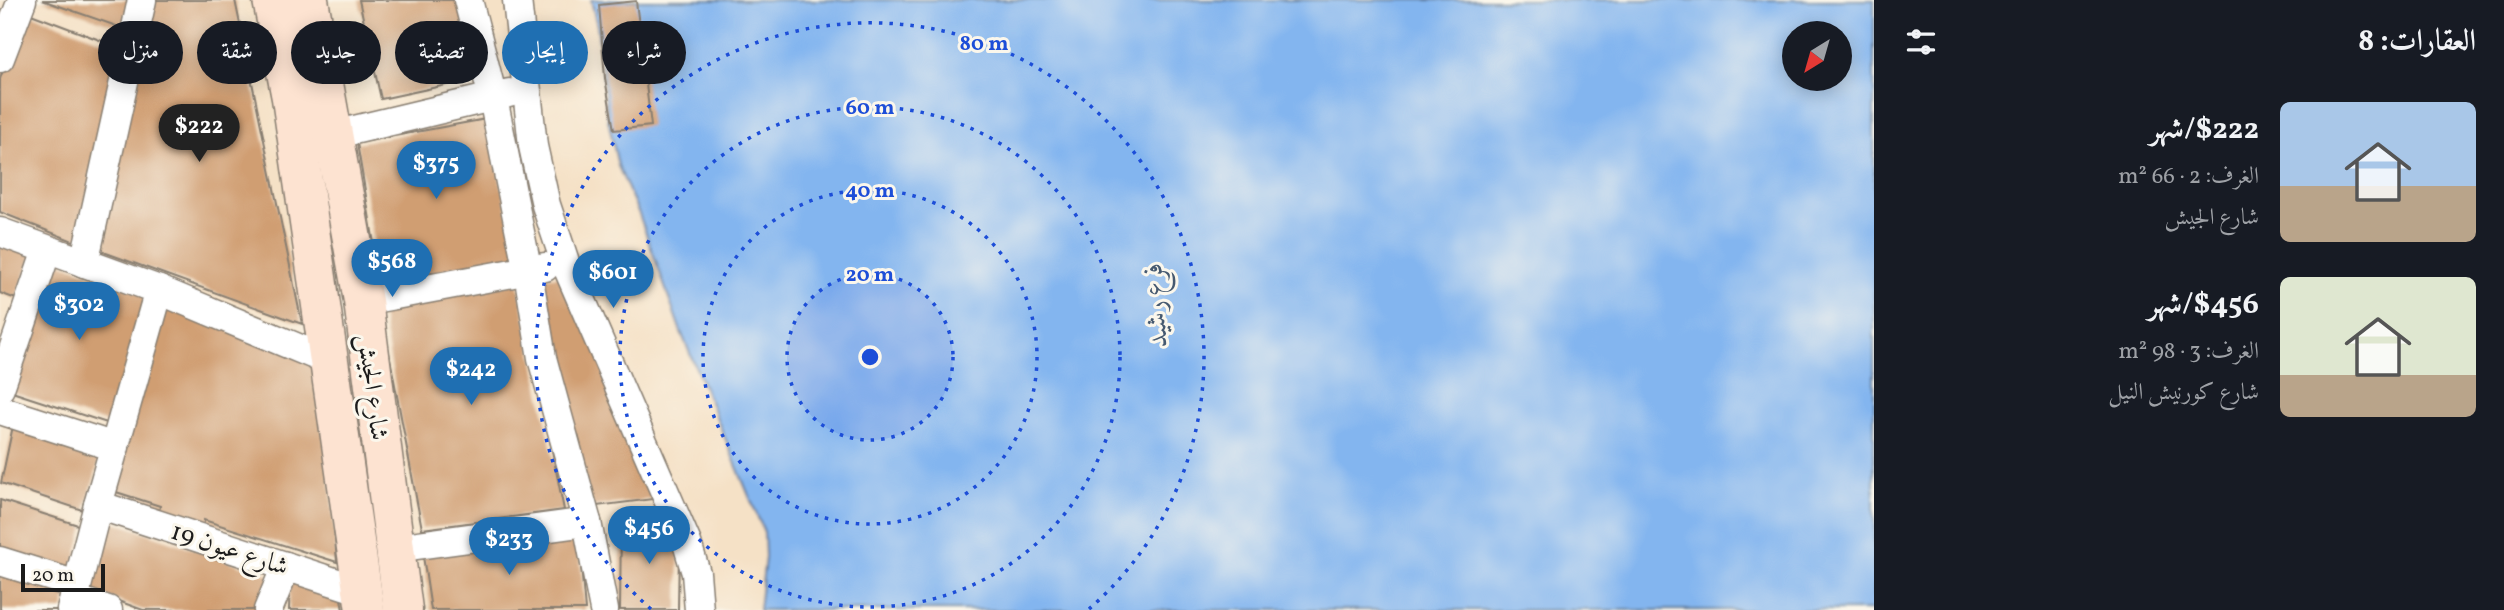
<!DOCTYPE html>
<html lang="ar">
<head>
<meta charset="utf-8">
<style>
	body { margin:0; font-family:Vollkorn,Amiri,serif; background:#242831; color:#f1f3f6; direction:rtl; height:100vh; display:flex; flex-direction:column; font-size:26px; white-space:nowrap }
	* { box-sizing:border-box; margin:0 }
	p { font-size:23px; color:#9ea1a6 }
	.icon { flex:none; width:38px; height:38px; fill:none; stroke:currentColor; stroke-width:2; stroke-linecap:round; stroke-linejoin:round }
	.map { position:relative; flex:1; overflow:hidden; direction:ltr }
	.details { display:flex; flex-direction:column; background:#171b24; width:630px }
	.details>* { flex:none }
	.guide { position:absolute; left:21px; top:21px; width:665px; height:63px; direction:rtl; display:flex; gap:14px }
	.needle { width:46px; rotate:217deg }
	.tools { position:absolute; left:1782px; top:21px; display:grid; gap:14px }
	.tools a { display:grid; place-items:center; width:70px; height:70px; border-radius:50%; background:#171b24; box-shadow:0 4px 18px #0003; font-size:35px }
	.scale { position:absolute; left:21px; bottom:18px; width:84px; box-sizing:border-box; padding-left:7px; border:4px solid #1c1c1c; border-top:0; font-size:19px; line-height:24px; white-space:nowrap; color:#1c1c1c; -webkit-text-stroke:5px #fbf7ec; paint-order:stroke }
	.price { position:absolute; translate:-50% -60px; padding:0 16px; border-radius:24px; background:#1f6fb2; color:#fff; font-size:23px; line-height:46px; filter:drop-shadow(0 2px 4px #0008) }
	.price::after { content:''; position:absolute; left:50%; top:42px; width:21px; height:16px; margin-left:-10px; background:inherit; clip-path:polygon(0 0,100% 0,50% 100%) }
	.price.on { background:#222; color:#fff }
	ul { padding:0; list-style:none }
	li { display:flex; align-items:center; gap:21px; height:175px; padding:0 28px }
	li span { display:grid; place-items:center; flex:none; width:196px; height:140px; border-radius:10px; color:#555 }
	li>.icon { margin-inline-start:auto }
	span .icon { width:84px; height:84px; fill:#fffc; stroke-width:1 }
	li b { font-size:30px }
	h2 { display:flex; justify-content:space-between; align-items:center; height:84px; padding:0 28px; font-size:30px }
	.pill { padding:0 24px; border-radius:32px; background:#171b24; box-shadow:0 4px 18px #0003; font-size:24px; line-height:63px }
	.pill.on { background:#1f6fb2; color:#fff }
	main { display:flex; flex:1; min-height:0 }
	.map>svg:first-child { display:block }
	.water { fill:#83b5ef; stroke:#506886; stroke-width:2; fill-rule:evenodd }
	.building { fill:#d09e72 }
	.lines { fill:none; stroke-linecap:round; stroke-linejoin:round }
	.minor-casing { stroke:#887e71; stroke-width:31 }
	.secondary-casing { stroke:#887e71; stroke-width:41 }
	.minor { stroke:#fff; stroke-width:28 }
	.secondary { stroke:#fde3d1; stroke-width:38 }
	.ring { fill:none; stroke:#1d4ed8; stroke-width:3.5; stroke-dasharray:3.5 7 }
	.labels { text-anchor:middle; stroke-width:6; stroke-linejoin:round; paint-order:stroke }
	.street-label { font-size:26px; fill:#1c1c1c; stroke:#fbf7ec }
	.water-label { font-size:28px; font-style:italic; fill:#455970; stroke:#fbf7ec }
	.centre { fill:#1d4ed8; stroke:#fbf7ec; stroke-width:3.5 }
	.ring-label { font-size:21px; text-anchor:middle; font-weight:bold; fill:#1d4ed8; stroke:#fbf7ec; stroke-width:6; stroke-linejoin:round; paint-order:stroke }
</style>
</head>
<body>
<main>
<section class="details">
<h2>العقارات: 8<svg class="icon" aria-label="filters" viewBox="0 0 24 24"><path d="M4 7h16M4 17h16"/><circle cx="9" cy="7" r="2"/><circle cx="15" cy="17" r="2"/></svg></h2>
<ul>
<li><span style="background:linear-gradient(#a9c7e8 60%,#b9a48a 0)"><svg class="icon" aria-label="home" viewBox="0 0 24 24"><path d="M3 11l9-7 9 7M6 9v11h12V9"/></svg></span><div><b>$222/شهر</b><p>الغرف: 2 · 66 m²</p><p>شارع الجيش</p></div></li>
<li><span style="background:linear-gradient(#dfe7d0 70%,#b9a48a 0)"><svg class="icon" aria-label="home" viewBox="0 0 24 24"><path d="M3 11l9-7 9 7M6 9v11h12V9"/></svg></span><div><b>$456/شهر</b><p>الغرف: 3 · 98 m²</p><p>شارع كورنيش النيل</p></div></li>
</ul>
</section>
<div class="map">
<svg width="1874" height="610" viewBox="0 0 1874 610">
	<rect width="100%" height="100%" fill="#fbf7ec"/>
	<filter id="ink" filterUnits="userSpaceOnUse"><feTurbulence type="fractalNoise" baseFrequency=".0143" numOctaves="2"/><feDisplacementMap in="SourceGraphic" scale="14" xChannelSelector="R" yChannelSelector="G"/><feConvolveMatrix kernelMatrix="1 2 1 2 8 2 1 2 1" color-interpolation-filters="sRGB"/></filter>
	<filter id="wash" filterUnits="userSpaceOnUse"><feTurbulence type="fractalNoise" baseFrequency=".00686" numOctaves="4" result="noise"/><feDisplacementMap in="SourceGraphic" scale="28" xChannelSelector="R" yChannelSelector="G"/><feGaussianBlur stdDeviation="1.57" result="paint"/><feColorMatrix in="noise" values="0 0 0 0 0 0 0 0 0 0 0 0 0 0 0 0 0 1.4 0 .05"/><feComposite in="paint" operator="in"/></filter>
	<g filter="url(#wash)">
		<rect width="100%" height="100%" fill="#f5e1c6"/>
		<!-- water -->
		<path class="water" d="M 591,0 L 1874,0 L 1874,610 L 759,610 L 765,557 L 764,532 L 681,332 L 639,214 L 618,166 L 608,120 L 597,26 ZM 1794,33 L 1839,33 L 1839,79 L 1794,79 Z"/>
		<g id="blocks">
			<!-- building -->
			<g class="building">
				<polygon points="42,0 129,0 122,28"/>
				<polygon points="153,0 235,0 302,324 98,250"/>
				<polygon points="359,0 459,0 479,78 381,99"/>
				<polygon points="636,1 651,126 614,130 605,78 599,5"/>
				<polygon points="23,11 118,47 78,243 0,212 0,79"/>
				<polygon points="486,119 519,261 380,279 357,143"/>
				<polygon points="0,240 33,252 16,299 0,293"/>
				<polygon points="49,258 152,297 110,424 6,390"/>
				<polygon points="564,275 661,498 589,507 537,279"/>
				<polygon points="518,282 564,510 422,529 380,305"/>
				<polygon points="162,299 320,364 337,562 204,520 203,536 158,520 160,506 110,490"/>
				<polygon points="14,421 102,450 85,511 1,483"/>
				<polygon points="0,500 84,527 71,575 0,550"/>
				<polygon points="659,514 679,549 678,610 620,610 621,524"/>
				<polygon points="103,518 271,576 263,610 143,610 88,590"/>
				<polygon points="578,534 585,610 431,610 423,556"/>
				<polygon points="0,568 67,591 63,610 0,610"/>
				<polygon points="290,579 340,593 343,610 289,610"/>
			</g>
		</g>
	</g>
	<g filter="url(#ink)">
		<use href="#blocks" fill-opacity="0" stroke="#887e71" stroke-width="2"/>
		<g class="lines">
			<!-- minor casing -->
			<g class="minor-casing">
				<g id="minor">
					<polyline points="468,0 493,98 528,272 542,358 587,522 604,610"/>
					<polyline points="517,0 533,146 546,205 565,262 687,543 696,573 699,610"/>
					<polyline points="0,58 22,0"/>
					<polyline points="333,135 509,93"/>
					<polyline points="0,232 159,290 329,361"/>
					<polyline points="84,263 142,0"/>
					<polyline points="363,301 545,267"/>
					<polyline points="0,388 47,250"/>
					<polyline points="0,410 115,447"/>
					<polyline points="98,505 362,591"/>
					<polyline points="395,548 587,522"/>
					<polyline points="0,561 77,585"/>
					<polyline points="74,599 108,610"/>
					<polyline points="71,610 98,505 159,290"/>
					<polyline points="268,610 286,566"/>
				</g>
			</g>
			<!-- secondary casing -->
			<g class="secondary-casing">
				<g id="secondary">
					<polyline points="272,0 291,98 365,610"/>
					<polyline points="309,0 363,301 403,610"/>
				</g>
			</g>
			<!-- minor -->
			<use href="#minor" class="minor"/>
			<!-- secondary -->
			<use href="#secondary" class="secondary"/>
		</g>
	</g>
	<!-- distance rings -->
	<circle cx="870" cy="357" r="83" fill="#1d4ed8" fill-opacity=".12"/>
	<g class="ring">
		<circle cx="870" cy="357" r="83"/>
		<circle cx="870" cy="357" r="167"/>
		<circle cx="870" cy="357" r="250"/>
		<path d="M651 609A334 334 0 1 1 1089 609"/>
	</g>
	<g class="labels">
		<!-- street labels -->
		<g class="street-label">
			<text transform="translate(374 387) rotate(83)" y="9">شارع الجيش</text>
			<text transform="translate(230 548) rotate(18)" y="9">شارع عيون 19</text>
		</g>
		<!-- water labels -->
		<g class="water-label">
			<text transform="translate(1154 305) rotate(-94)" y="10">فرع رشيد</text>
		</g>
	</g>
	<circle cx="870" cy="357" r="10" class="centre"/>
	<g class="ring-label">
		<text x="984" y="50">80 m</text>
		<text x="870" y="114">60 m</text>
		<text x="870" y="197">40 m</text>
		<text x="870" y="281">20 m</text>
	</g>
</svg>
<div class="tools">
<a><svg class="needle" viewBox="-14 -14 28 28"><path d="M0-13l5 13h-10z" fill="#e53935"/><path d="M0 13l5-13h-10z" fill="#9ea1a6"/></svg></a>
</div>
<div class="scale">20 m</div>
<b class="price on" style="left:199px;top:164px">$222</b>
<b class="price" style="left:436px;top:201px">$375</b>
<b class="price" style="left:392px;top:299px">$568</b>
<b class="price" style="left:613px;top:310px">$601</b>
<b class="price" style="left:79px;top:342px">$302</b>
<b class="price" style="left:471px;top:407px">$242</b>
<b class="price" style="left:649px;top:566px">$456</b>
<b class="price" style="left:509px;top:577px">$233</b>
<div class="guide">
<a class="pill">شراء</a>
<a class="pill on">إيجار</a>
<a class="pill">تصفية</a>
<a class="pill">جديد</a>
<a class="pill">شقة</a>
<a class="pill">منزل</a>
</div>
</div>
</main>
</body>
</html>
